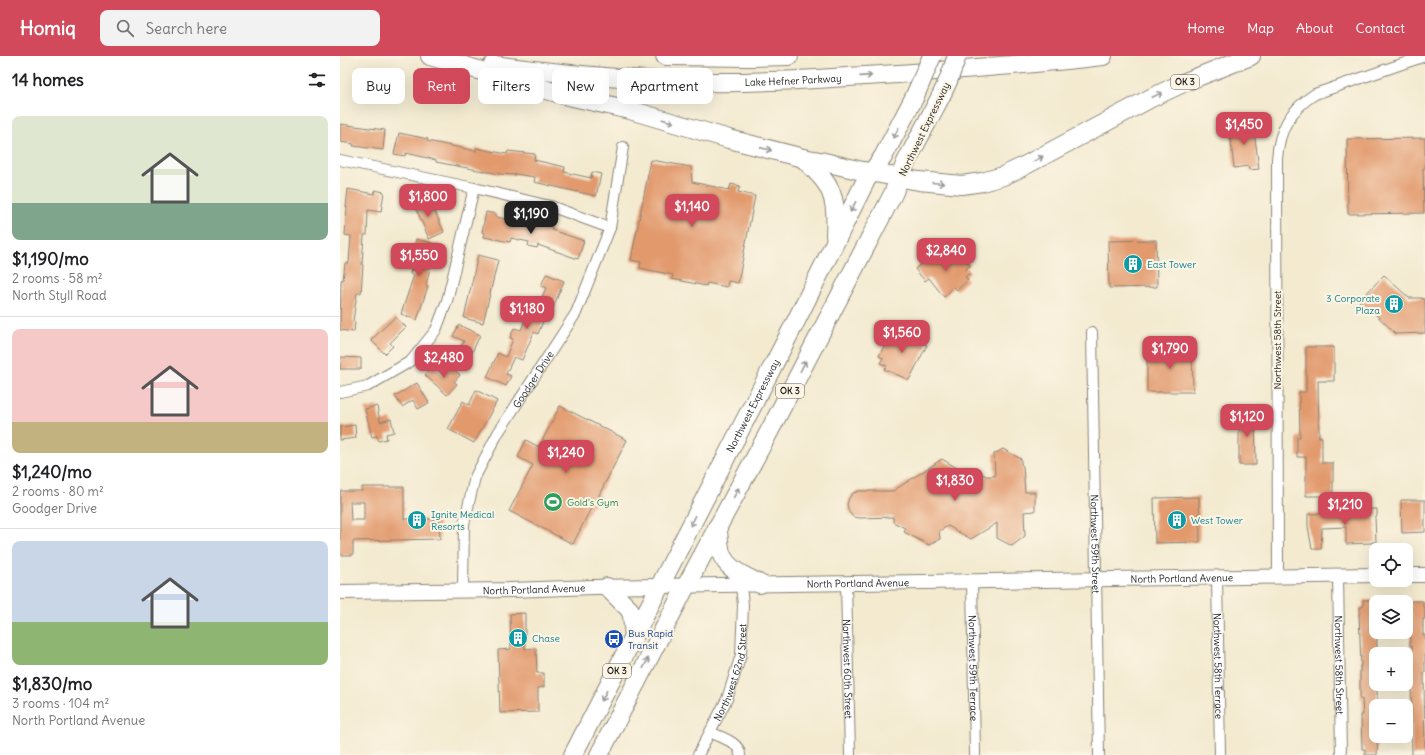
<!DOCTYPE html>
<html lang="en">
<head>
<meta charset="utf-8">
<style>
	body { margin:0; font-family:Delius,sans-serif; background:#f2f2f2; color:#202124; height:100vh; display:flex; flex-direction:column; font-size:15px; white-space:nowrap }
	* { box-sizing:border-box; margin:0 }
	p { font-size:13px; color:#757577 }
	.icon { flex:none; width:22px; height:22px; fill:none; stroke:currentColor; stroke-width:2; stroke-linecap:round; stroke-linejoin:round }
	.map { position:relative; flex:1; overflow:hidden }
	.details { display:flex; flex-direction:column; background:#fff; width:340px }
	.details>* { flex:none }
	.top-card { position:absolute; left:12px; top:12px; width:380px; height:36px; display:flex; gap:8px }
	.controls { position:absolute; left:1029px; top:487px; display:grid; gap:8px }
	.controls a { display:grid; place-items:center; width:44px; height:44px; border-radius:8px; background:#fff; box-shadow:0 4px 16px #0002; font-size:20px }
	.price { position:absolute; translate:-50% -34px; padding:0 9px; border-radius:8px; background:#d1495b; color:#fff; font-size:13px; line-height:26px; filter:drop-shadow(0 1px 2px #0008) }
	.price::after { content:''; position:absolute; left:50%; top:24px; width:12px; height:9px; margin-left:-6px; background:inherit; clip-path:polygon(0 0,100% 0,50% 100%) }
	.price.active { background:#222; color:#fff }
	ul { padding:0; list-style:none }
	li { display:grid; align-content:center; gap:8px; height:212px; padding:0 12px }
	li+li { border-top:1px solid #e0e0e0 }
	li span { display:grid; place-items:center; height:124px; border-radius:8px; color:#555 }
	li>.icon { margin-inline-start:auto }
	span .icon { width:72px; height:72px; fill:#fffc; stroke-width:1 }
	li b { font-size:17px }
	h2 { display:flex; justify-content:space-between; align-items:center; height:48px; padding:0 12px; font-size:17px }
	.chip { padding:0 14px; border-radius:8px; background:#fff; box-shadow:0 4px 16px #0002; font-size:14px; line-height:36px }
	.chip.active { background:#d1495b; color:#fff }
	header { display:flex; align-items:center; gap:24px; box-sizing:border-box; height:56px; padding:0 20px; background:#d1495b; color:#fff }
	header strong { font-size:19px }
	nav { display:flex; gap:22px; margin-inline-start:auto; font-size:14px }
	.search { width:280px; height:36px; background:#f2f2f2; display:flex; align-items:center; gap:10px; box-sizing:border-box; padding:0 14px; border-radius:8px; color:#757577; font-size:15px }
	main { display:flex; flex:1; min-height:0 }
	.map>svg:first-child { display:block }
	.building { fill:#e29a6d; fill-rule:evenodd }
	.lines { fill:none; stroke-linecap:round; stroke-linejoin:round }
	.street-casing { stroke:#888376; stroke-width:12 }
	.secondary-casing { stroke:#888376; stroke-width:16 }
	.highway-casing { stroke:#888376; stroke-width:20 }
	.street { stroke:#fff; stroke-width:10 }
	.secondary { stroke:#fff; stroke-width:14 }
	.highway { stroke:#fff; stroke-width:18 }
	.highway-bridge-casing { stroke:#888376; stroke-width:20; stroke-linecap:butt }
	.highway-bridge { stroke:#fff; stroke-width:18 }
	.oneway { stroke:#999 }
	.labels { text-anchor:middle; stroke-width:4; stroke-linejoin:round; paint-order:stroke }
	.shield { fill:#fcf5e5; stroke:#5f5d58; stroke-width:1 }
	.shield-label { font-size:9px; font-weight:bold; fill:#1c1c1c }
	.street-label { font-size:10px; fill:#1c1c1c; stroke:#fcf5e5 }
	.culture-label { font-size:10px; fill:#0d838f; stroke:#fcf5e5; text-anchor:start }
	.leisure-label { font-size:10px; fill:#27864d; stroke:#fcf5e5; text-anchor:start }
	.transit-label { font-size:10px; fill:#164399; stroke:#fcf5e5; text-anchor:start }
</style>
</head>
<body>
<header>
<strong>Homiq</strong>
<div class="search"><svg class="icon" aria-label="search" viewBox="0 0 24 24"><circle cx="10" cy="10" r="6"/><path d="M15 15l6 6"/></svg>Search here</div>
<nav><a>Home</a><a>Map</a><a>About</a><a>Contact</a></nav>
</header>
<main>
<section class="details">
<h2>14 homes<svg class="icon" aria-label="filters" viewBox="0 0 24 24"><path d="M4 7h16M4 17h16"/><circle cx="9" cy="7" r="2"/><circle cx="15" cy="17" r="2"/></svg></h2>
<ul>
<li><span style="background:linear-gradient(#dfe7d0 70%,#7fa58c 0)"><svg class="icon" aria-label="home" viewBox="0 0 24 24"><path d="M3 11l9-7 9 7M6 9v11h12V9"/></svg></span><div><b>$1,190/mo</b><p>2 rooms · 58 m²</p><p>North Styll Road</p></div></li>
<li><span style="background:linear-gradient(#f6c9c9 75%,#c2b280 0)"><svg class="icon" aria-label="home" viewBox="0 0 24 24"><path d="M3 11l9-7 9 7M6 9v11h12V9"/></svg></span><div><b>$1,240/mo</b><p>2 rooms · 80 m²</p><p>Goodger Drive</p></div></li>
<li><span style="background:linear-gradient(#c9d6e8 65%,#8fb573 0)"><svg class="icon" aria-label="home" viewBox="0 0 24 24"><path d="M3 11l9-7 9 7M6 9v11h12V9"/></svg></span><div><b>$1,830/mo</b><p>3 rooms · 104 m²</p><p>North Portland Avenue</p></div></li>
</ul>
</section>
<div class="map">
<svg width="1085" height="699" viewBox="0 0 1085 699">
	<rect width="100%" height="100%" fill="#fcf5e5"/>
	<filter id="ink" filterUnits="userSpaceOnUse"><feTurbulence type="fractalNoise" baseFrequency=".025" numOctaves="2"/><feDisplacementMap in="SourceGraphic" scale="8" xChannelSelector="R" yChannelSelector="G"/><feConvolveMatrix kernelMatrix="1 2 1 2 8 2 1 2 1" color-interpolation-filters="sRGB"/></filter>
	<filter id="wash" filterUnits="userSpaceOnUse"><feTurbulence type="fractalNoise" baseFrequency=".012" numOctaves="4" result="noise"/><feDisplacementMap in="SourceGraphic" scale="16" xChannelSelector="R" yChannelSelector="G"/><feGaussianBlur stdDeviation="0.9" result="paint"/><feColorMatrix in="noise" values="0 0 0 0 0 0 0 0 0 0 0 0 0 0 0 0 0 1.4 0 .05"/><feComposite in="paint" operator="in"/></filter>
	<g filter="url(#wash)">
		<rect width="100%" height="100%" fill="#f3ead0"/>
		<g id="blocks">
			<!-- building -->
			<g class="building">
				<polygon points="913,66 919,113 909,114 908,110 894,112 889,69"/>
				<polygon points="0,68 45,74 43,94 13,90 14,88 0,86"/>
				<polygon points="59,77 88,83 87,85 136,95 136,92 167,98 168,95 195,98 194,104 225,111 224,116 251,122 252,116 261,118 256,140 194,126 195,121 175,118 175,119 159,118 96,106 96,104 66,97 65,100 54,98"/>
				<polygon points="1085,82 1085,112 1083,112 1084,157 1008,158 1007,83"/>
				<polygon points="311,104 351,111 352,126 389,134 391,128 400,130 398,136 415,140 398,227 388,225 387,231 367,227 366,230 332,223 333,219 300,212 301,206 291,204"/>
				<polygon points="8,133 34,138 35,134 44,136 41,156 28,154 27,179 24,179 22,209 23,209 21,237 17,237 13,265 15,266 14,276 0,274 1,224 3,224 5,207 9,207 11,180 5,179 7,151 6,151"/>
				<polygon points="84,140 88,150 92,149 104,176 89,183 73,145"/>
				<polygon points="146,156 156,158 156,161 183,166 183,164 212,171 212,174 244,185 238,203 198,189 197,192 188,190 189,186 171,182 170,186 144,181 145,177 142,176"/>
				<polygon points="76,183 100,189 97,200 93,199 86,229 88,230 77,264 61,258 74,219 70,218 76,195 73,194"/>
				<polygon points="816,184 817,231 769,232 768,185"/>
				<polygon points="616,194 630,209 626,213 630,217 625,221 628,224 617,234 614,231 604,241 589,222 585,225 575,213 588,202 591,208 605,197"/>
				<polygon points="138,199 158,204 143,267 124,262"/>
				<polygon points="206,218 224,225 213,252 209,250 198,278 194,276 182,304 174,301 166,318 171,320 166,330 147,321 158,297 166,301 173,283 170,282 174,272 181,274 188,257 185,256 189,245 199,248 206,232 201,230"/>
				<polygon points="1044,219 1069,242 1082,242 1082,243 1085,243 1085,277 1056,278 1029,252 1028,253 1019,245"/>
				<polygon points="55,261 66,271 50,287 53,290 45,298 31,284"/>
				<polygon points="119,269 140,279 129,303 118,297 124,285 113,280"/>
				<polygon points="553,273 587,289 569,324 544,313 547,310 540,307 543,302 539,300"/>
				<polygon points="807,291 852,291 853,336 807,336"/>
				<polygon points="966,291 994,291 994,325 978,325 979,381 982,381 982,407 993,407 993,440 966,440 966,401 957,401 957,381 960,381 959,336 966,336"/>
				<polygon points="0,301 21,302 21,313 0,313"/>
				<polygon points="94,310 103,319 111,311 120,319 114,326 117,328 107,339 85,319"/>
				<polygon points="77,327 89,347 78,353 73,344 62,351 55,340"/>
				<polygon points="136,334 157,345 134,387 108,373 123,345 129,349"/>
				<polygon points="37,350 40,366 51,363 54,376 46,378 47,383 39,385 37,380 32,381 25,353"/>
				<polygon points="220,350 287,384 259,439 261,447 252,450 233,488 169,455 193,409 178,401 186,384 199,391"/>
				<polygon points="899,354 915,354 916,409 899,409"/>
				<polygon points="15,369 16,382 0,384 0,371"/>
				<polygon points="663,393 681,403 681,408 683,410 685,436 695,436 695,455 684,456 685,480 672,490 657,482 657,467 631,483 608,470 599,475 600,483 589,489 564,476 565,472 553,466 553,461 520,462 513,461 509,456 507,449 509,442 513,437 519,435 553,435 602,403 622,415 630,411 646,420 655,420 654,398"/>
				<path d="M 22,431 L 64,431 L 64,463 L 99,463 L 100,483 L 13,485 L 13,499 L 0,499 L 0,435 L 22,435 ZM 10,446 L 24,446 L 24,464 L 11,464 Z"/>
				<polygon points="859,441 860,486 815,487 814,442"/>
				<polygon points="1061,444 1085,444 1085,476 1062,477"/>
				<polygon points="1028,451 1028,453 1037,453 1037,460 1035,461 1036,486 1032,486 1032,487 1006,488 1006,471 982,472 981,493 972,493 968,470 968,458 1006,457 1006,452"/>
				<polygon points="1023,544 1036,544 1037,592 1036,628 1037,628 1037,650 1036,650 1036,680 1038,680 1037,699 1025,699 1025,693 1022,693 1021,659 1023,659 1022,643 1020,643 1020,610 1021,610 1019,557 1020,557 1020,551 1023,551"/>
				<polygon points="1071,545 1083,545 1083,551 1085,551 1085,563 1083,563 1083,579 1085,579 1085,616 1084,616 1085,699 1072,699 1071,623 1073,623 1072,590 1070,590 1070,572 1072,572"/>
				<polygon points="185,557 185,593 196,592 197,617 204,617 204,631 198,632 198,656 160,657 158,594 171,593 170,558"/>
			</g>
		</g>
	</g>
	<g filter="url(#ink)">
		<use href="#blocks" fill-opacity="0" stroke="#888376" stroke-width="1"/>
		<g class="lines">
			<!-- street casing -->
			<g class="street-casing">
				<g id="street">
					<polyline points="0,104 134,132 210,150 270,172"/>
					<path id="s1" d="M 752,276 L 759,699"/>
					<polyline points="0,336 28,330 71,305 96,274 107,245 134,132"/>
					<path id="s2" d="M 998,519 L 1001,699"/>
					<path d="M 938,520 L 937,103 C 939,73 950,54 975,38 L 1085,0"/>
					<path id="s3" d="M 877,521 L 880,699"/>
					<path id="s4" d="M 632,525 L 635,699"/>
					<path id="s5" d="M 506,527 L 510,699"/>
					<path id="s6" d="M 123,534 L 124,468 L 135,421 L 158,377 L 236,257 L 270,172 L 283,91"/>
					<path d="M 370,676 C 380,681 400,686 400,699"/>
					<path id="s7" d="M 358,699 L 387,643 L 401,599 L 403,549 L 401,529"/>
				</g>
			</g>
			<!-- secondary casing -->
			<g class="secondary-casing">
				<g id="secondary">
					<polyline points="1066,519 1085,519"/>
					<path id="s8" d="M 0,536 L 172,534 L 254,531 L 1036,519"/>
				</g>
			</g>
			<!-- highway casing -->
			<g class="highway-casing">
				<g id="highway">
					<polyline points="90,0 224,39 290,54 389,83 463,102 480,105 518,114 579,125 622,129 642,126 663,120 682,111 811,42 845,26 911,0"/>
					<polyline points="325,0 412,1 449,0"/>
					<path id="s9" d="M 153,9 C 223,18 293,25 364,26 C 429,27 493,22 558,18 C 626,13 695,8 763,0"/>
					<path d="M 463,102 C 470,109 477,116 483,123 C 497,140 496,160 495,180"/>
					<path d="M 377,471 C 379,480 379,489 381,497 C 387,514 405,520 420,528"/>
					<polyline points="267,531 290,554 292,560 294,580"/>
					<path id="s10" d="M 233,699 L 456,265 L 526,124 L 543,101 L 574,42"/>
					<polyline points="259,699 346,530 430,374 553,138 566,106 601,40"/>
				</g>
			</g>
			<!-- street -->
			<use href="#street" class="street"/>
			<!-- secondary -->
			<use href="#secondary" class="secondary"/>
			<!-- highway -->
			<use href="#highway" class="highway"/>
			<!-- highway-bridge casing -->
			<g class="highway-bridge-casing">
				<g id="highway-bridge">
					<polyline points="601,40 608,25 617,0"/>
					<polyline points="574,42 592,0"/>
				</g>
			</g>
			<!-- highway-bridge -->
			<use href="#highway-bridge" class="highway-bridge"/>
		</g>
		<!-- one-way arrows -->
		<defs><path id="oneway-shaft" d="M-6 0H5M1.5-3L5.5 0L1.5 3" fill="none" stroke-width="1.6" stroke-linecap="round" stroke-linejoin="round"/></defs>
		<g class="oneway">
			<use href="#oneway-shaft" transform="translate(526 20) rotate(-4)"/>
			<use href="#oneway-shaft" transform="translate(817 39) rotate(-25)"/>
			<use href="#oneway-shaft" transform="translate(328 65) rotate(16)"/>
			<use href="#oneway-shaft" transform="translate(556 77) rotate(117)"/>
			<use href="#oneway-shaft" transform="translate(426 93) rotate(15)"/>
			<use href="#oneway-shaft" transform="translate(698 103) rotate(-29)"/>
			<use href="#oneway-shaft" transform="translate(598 127) rotate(5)"/>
			<use href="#oneway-shaft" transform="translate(513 151) rotate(117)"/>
			<use href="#oneway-shaft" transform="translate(463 310) rotate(-63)"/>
			<use href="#oneway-shaft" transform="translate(396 437) rotate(-62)"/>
			<use href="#oneway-shaft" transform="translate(353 465) rotate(117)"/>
			<use href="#oneway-shaft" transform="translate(306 607) rotate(-63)"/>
			<use href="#oneway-shaft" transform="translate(264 640) rotate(117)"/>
		</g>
	</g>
	<!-- icons -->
	<defs>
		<g id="building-disc" transform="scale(1)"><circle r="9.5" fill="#0f9aa8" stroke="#fcf5e5"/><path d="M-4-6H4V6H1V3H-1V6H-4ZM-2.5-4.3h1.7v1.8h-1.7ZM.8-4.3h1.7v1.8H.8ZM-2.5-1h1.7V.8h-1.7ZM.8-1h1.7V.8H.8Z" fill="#fff"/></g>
		<g id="stadium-disc" transform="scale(1)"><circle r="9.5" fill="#2e9e5b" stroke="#fcf5e5"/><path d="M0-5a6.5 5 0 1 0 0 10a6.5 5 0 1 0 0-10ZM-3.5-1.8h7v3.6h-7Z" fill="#fff"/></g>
		<g id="bus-disc" transform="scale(1)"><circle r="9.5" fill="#1a4fb4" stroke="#fcf5e5"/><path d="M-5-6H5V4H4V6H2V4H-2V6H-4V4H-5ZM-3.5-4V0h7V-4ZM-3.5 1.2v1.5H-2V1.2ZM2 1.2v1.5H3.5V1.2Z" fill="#fff"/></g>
	</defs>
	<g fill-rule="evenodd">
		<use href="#building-disc" x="793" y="208"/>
		<use href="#building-disc" x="1054" y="248"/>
		<use href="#stadium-disc" x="213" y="446"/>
		<use href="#building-disc" x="77" y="464"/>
		<use href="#building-disc" x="837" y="464"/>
		<use href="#building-disc" x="178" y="582"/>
		<use href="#bus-disc" x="274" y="583"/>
	</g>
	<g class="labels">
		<!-- shield labels -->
		<g class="shield">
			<rect x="831" y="19" width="28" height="14" rx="3"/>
			<rect x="436" y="328" width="28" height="14" rx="3"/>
			<rect x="263" y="608" width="28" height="14" rx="3"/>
		</g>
		<g class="shield-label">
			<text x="845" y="29">OK 3</text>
			<text x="450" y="338">OK 3</text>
			<text x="277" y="618">OK 3</text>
		</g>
		<!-- street labels -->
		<g class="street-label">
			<text dy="4" stroke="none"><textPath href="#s9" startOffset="301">Lake Hefner Parkway</textPath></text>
			<text transform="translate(584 73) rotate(-64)" y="4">Northwest Expressway</text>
			<text transform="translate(937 284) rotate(-90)" y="4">Northwest 58th Street</text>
			<text dy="4" stroke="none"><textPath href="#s6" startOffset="228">Goodger Drive</textPath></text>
			<text dy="4" stroke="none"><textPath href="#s10" startOffset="393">Northwest Expressway</textPath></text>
			<text dy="4" stroke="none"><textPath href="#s1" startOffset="212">Northwest 59th Street</textPath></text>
			<text dy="4" stroke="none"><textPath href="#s8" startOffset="842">North Portland Avenue</textPath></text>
			<text dy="4" stroke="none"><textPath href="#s8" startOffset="518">North Portland Avenue</textPath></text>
			<text dy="4" stroke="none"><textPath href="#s8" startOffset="194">North Portland Avenue</textPath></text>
			<text dy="4" stroke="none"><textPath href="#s2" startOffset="90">Northwest 58th Street</textPath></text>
			<text dy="4" stroke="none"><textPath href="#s3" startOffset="89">Northwest 58th Terrace</textPath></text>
			<text dy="4" stroke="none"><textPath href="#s4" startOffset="87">Northwest 59th Terrace</textPath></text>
			<text dy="4" stroke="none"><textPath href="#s5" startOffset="86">Northwest 60th Street</textPath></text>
			<text dy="4" stroke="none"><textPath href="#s7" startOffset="90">Northwest 62nd Street</textPath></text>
		</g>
		<!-- culture labels -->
		<g class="culture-label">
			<text x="807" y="212">East Tower</text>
			<text x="1040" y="246" text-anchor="end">3 Corporate<tspan x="1040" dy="12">Plaza</tspan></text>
			<text x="91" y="462">Ignite Medical<tspan x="91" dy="12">Resorts</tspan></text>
			<text x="851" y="468">West Tower</text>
			<text x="192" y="586">Chase</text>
		</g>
		<!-- leisure labels -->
		<g class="leisure-label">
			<text x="227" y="450">Gold's Gym</text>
		</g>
		<!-- transit labels -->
		<g class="transit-label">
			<text x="288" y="581">Bus Rapid<tspan x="288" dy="12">Transit</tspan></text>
		</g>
	</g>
</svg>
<div class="controls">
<a><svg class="icon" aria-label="locate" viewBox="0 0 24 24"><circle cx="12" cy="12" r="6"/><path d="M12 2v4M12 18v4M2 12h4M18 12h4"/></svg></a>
<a><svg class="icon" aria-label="layers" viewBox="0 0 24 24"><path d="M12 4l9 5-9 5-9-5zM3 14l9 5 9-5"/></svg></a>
<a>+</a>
<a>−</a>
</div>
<b class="price" style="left:904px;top:90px">$1,450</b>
<b class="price" style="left:88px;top:162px">$1,800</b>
<b class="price" style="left:352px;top:172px">$1,140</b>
<b class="price active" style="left:191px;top:179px">$1,190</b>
<b class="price" style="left:606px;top:216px">$2,840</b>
<b class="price" style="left:79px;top:221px">$1,550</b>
<b class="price" style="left:187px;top:274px">$1,180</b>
<b class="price" style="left:562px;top:298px">$1,560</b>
<b class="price" style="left:830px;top:314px">$1,790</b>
<b class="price" style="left:104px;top:323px">$2,480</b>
<b class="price" style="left:907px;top:382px">$1,120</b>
<b class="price" style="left:226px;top:418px">$1,240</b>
<b class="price" style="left:615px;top:446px">$1,830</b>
<b class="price" style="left:1005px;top:470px">$1,210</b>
<div class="top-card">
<a class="chip">Buy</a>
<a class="chip active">Rent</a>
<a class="chip">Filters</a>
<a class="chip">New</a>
<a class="chip">Apartment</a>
</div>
</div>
</main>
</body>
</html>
